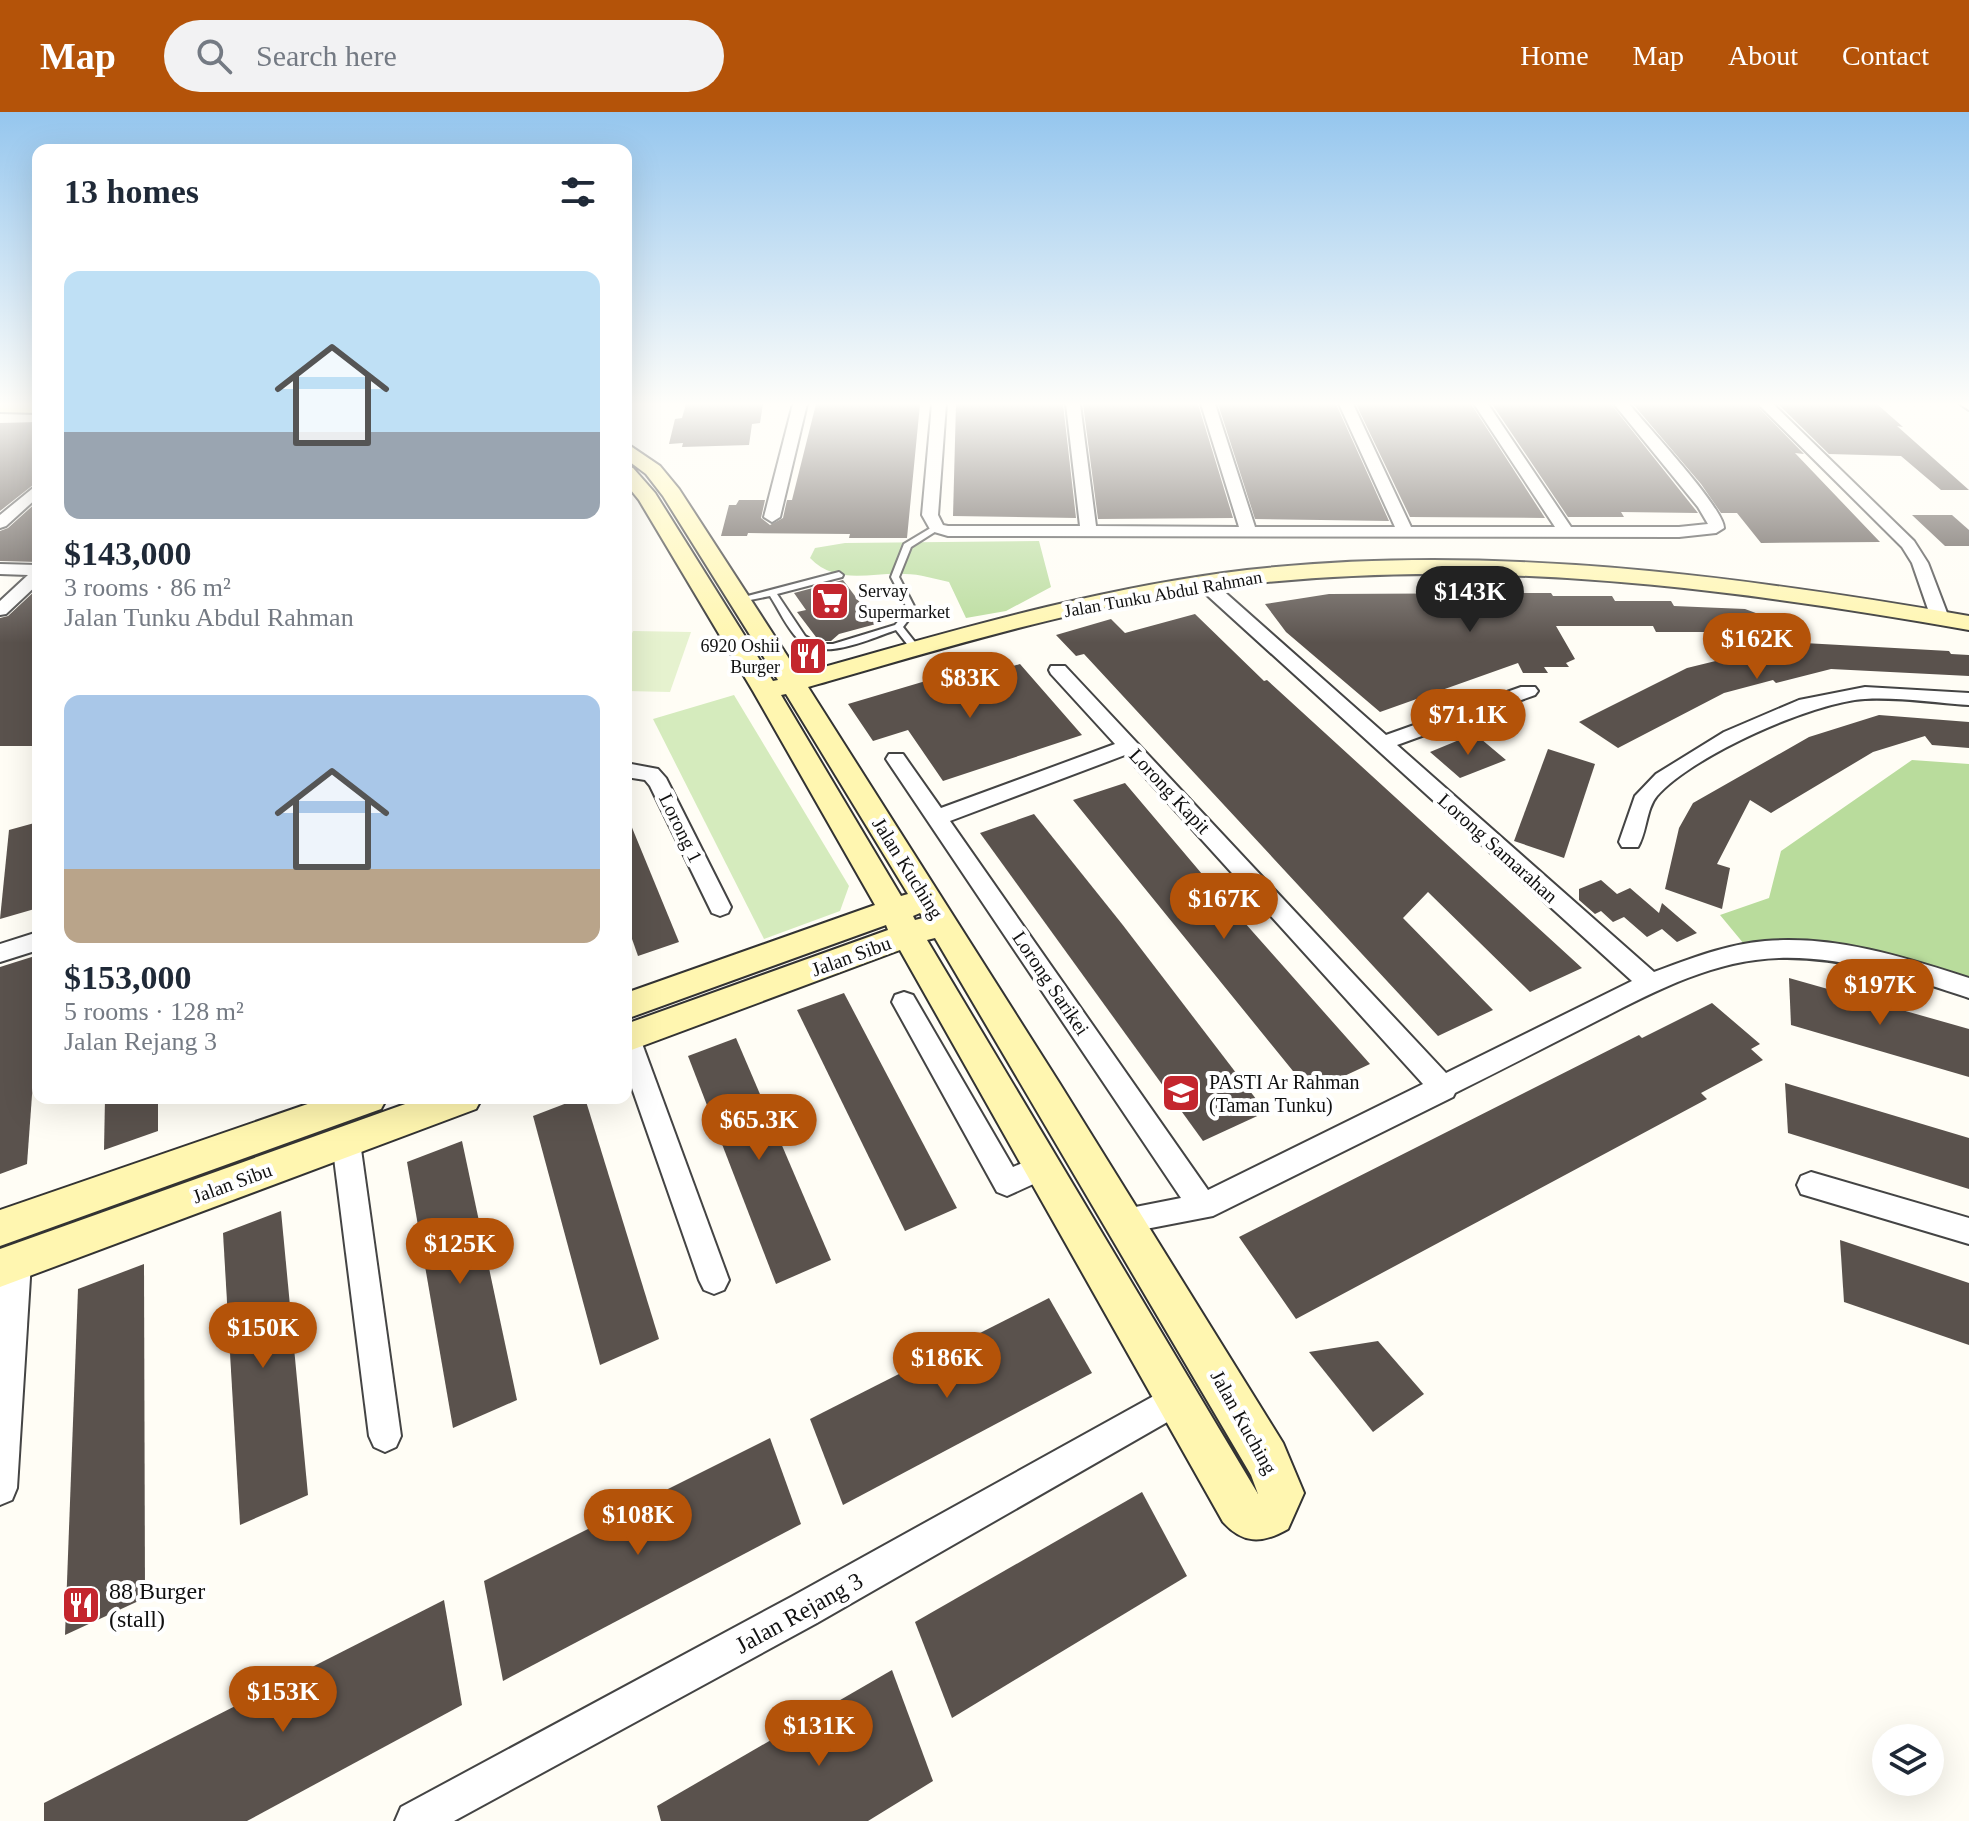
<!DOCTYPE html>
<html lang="en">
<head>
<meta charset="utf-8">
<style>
	body { margin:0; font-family:"Times New Roman",serif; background:#f2f2f3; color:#1f2937; height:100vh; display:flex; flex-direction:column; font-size:30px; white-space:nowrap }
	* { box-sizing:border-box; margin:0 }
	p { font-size:26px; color:#747a83 }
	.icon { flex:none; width:44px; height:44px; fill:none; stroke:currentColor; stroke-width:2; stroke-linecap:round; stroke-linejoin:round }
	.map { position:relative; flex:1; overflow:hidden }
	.details { position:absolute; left:32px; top:32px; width:600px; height:960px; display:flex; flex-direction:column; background:#fff; border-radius:16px; box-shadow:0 8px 32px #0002 }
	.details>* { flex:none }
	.fabs { position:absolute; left:1872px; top:1612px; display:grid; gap:16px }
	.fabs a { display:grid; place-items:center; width:72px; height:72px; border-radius:50%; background:#fff; box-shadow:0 8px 32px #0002; font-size:40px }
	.price { position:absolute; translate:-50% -68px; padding:0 18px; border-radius:28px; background:#b45309; color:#fff; font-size:26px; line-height:52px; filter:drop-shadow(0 2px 4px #0008) }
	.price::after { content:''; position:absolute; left:50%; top:48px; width:24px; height:18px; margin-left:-12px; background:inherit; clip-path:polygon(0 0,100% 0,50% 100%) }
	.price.on { background:#222; color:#fff }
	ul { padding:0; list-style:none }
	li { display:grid; align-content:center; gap:16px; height:424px; padding:0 32px }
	li span { display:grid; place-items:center; height:248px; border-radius:16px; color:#555 }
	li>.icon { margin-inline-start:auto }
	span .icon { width:144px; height:144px; fill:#fffc; stroke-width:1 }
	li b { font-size:34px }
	h2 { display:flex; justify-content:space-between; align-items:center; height:96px; padding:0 32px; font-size:34px }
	header { display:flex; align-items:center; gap:48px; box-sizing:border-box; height:112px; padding:0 40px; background:#b45309; color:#fff }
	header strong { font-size:38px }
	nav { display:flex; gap:44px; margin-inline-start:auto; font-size:28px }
	.search { width:560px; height:72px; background:#f2f2f3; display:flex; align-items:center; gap:20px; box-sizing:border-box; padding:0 28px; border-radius:44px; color:#747a83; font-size:30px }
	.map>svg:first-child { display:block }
	.green { fill:#d5ebbd }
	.forest { fill:#b9dc9c }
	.pitch { fill:#e6f2cf }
	.building { fill:#5a524d }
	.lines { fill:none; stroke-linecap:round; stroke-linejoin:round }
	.lane-casing { stroke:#444; stroke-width:4 }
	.street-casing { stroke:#444; stroke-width:4 }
	.secondary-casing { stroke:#333; stroke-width:4 }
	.lane { fill:#fff; fill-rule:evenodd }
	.street { fill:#fff; fill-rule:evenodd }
	.secondary { fill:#fff6b0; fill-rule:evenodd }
	.labels { text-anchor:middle; stroke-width:8; stroke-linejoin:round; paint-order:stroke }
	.far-poi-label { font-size:18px; fill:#111; stroke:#fff; text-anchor:start }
	.far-street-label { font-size:18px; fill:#111; stroke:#fff }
	.street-label { font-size:20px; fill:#111; stroke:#fff }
	.poi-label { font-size:20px; fill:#111; stroke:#fff; text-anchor:start }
	.near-poi-label { font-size:24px; fill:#111; stroke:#fff; text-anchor:start }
	.near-street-label { font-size:24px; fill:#111; stroke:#fff }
</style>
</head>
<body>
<header>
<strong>Map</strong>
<div class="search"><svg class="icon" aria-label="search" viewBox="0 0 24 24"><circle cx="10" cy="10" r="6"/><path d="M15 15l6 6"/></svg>Search here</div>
<nav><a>Home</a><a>Map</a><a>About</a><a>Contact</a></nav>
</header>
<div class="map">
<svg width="1969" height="1709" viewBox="0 0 1969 1709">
	<rect width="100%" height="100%" fill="#fffdf5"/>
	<!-- green -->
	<polygon class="green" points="734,583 849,774 840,799 764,827 653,607"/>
	<!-- forest -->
	<g class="forest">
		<path d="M 1039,429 L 1051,475 L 1006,499 L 966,506 L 949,470 C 935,467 920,462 905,462 C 871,460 837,474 810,446 L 815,436 L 845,431 Z"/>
		<polygon points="1912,648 1969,652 1969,866 1915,848 1800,827 1744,832 1720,803 1769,786 1781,739"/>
	</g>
	<!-- pitch -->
	<polygon class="pitch" points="633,519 691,520 670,580 626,579 626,535"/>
	<!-- building -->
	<g class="building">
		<polygon points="686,292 763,292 760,311 752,312 749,333 682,335 683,331 669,332 675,307 682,306"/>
		<polygon points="816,292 920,292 907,426 849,426 850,422 748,421 747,424 721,424 729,393 736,393 739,388 765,388 761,406 770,413 783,406 787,388 792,388"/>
		<polygon points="956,292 1063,292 1076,406 953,404"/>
		<polygon points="1083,292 1198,292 1233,406 1098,407"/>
		<polygon points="1218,292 1336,292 1389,409 1255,407"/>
		<polygon points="1356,292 1471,292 1545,406 1410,405"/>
		<polygon points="1492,292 1611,292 1698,401 1621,400 1624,405 1568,405"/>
		<polygon points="1633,292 1755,292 1804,342 1795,341 1880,430 1761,431 1737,401 1721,401 1701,372"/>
		<polygon points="1778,292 1877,292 1903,315 1897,314 1969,378 1941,378 1901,344 1829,342"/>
		<polygon points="38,310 38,369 0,399 0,311"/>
		<polygon points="38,389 38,450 0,449 0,419 8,416"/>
		<polygon points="1912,403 1952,403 1969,418 1969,434 1945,434"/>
		<polygon points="843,468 876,512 839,522 831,529 819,529 797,500 806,498 794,481"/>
		<polygon points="38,476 38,634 0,634 0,506 8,504"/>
		<polygon points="1551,481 1553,484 1612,484 1615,489 1671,489 1674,494 1745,497 1802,518 1801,520 1656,520 1653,514 1556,514 1575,547 1566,551 1569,555 1544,555 1548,561 1523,561 1518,551 1380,600 1286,520 1265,492 1329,482"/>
		<polygon points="1195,502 1264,569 1267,568 1582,856 1530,880 1428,780 1403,806 1493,898 1438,924 1084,542 1076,544 1056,523 1111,507 1125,521"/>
		<polygon points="1802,528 1804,531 1949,539 1951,542 1969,543 1969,564 1831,557 1776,571 1773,568 1724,581 1618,636 1579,610 1687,556"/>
		<polygon points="1020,552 1082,623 943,669 908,618 873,629 848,592 929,568 935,577"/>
		<polygon points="1879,603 1969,610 1969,636 1932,633 1925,624 1873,640 1771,701 1750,688 1717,752 1730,756 1722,797 1665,777 1679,716 1693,691 1809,625"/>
		<polygon points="1481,627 1506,648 1460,666 1430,640 1459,628 1465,633"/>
		<polygon points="1548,637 1595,652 1564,746 1514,729"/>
		<polygon points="1125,671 1213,775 1370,952 1310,980 1073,688"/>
		<polygon points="626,701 679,830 638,844 626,810"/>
		<polygon points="1034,702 1122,812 1266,1000 1203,1029 980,721"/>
		<polygon points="38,710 38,796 0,807 9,718"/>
		<polygon points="1601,768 1617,782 1630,776 1659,801 1662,791 1697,821 1677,830 1662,817 1647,825 1624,805 1613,810 1601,799 1595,802 1579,788 1579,777"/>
		<polygon points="38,843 38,901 27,1052 0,1062 0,855"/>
		<polygon points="1789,866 1969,917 1969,965 1791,913"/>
		<polygon points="844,881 957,1096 905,1119 797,898"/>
		<polygon points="1712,891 1760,932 1751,937 1763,948 1701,981 1707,987 1296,1207 1239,1125 1639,923 1642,926"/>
		<polygon points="736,926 831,1148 776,1172 688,944"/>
		<polygon points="1785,971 1969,1026 1969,1077 1788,1021"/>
		<polygon points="105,986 158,986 158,1019 104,1038"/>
		<polygon points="580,986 585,986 659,1227 600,1253 533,1004"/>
		<polygon points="462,1029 517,1288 453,1316 407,1050"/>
		<polygon points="281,1099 308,1383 240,1413 223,1121"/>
		<polygon points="1840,1128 1969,1171 1969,1233 1844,1190"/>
		<polygon points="144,1152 145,1486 65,1523 78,1177"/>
		<polygon points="1049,1186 1092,1261 843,1393 810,1307"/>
		<polygon points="1378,1229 1424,1282 1373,1320 1309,1240"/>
		<polygon points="770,1326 801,1412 503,1569 484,1469"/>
		<polygon points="1142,1380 1187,1464 952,1606 915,1510"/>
		<polygon points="444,1488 462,1593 247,1709 44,1709 44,1691"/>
		<polygon points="892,1558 933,1669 868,1709 661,1709 657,1694"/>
	</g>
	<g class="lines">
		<!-- lane casing -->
		<g class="lane-casing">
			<path id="lane" d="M 934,414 L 941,416 L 911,435 L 899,465 L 916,498 L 903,515 L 922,539 L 920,541 L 914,541 L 896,518 C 869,527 821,551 798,527 C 787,516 779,498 770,484 L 740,490 L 736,487 L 839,460 L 843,463 L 842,465 L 777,482 L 805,524 L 818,532 L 833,532 L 895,513 L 908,498 L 891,465 L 904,432 Z"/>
		</g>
		<!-- street casing -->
		<g class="street-casing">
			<g id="street">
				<polygon points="793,292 807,292 780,405 772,410 764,405"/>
				<path d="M 932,292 L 946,292 L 938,403 L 943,413 L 948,414 L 1080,414 L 1066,292 L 1080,292 L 1096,414 L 1239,415 L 1201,292 L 1215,292 L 1255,415 L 1395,415 L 1339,292 L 1353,292 L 1411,415 L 1555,415 L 1474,292 L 1488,292 L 1571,415 L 1679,415 L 1708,412 L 1698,395 L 1614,292 L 1629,292 C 1646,313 1724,396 1724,416 L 1716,421 L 1679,425 L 948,424 L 931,419 L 922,403 Z"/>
				<polygon points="1758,292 1773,292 1914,429 1928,451 1949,506 1946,510 1934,510 1931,506 1912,451 1902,435"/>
				<polygon points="1960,292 1969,292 1969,298"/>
				<polygon points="38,372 38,385 6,414 0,416 0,403"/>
				<polygon points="0,452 38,453 38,472 6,502 0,503 0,489 28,463 0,462"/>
				<path d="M 1204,466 L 1210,467 L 1386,623 L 1521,575 L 1535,575 L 1538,579 L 1535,583 L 1397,633 L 1654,860 C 1690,847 1727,832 1765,829 C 1835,823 1904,845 1969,866 L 1969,886 C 1908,866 1845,844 1779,846 C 1709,848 1646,884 1585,915 C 1542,937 1499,959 1455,981 L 1453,985 L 1213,1104 L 1125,1121 L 1115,1117 L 1111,1108 L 1115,1099 L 1181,1086 L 886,647 L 889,642 L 903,642 L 941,696 L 1115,632 L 1051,562 L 1049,558 L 1051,554 L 1065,554 L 1446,961 L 1632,869 L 1198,475 L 1195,471 ZM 1125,643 L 1423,972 L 1208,1078 L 950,709 Z"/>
				<path d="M 1865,575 L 1969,581 L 1969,593 C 1935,591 1899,585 1865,587 C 1812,590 1692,644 1657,684 C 1646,697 1647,720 1638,735 L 1622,735 L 1619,730 L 1635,684 L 1656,662 L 1724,620 L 1799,588 Z"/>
				<polygon points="626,651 658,657 666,666 731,795 728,801 720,804 712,801 650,674 645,668 626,665"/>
				<polygon points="38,820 38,838 0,850 0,832"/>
				<polygon points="904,880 913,883 1013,1055 1043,1042 1053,1045 1057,1054 1053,1063 1007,1084 997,1080 892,890 895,883"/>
				<polygon points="626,916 636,919 640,926 729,1168 724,1178 714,1182 704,1178 699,1168 626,959"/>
				<polygon points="346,1018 356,1022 360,1030 401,1324 396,1335 385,1340 374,1335 369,1324 332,1030 336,1022"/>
				<polygon points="1811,1060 1969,1106 1969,1132 1801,1082 1797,1073 1801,1064"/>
				<polygon points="16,1136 26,1140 31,1150 17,1376 12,1388 0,1393 0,1167 6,1140"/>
				<polygon points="1179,1270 1190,1275 1195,1286 1190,1297 817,1511 454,1709 395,1709 401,1695 791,1485"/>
			</g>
		</g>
		<!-- secondary casing -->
		<g class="secondary-casing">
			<g id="secondary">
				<polygon points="0,292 38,292 38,301 0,300"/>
				<path d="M 626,331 L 660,354 L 679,377 L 799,562 C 946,521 1094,476 1247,458 C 1488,431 1731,463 1969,504 L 1969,518 C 1731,476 1490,445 1248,472 C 1098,488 952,534 808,575 L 1060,972 L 1283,1331 L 1304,1381 L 1288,1417 C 1262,1432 1243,1432 1223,1410 L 900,838 L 626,940 L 626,912 L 888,818 L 886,813 L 626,907 L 626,881 L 875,793 L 753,579 L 639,388 L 626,372 L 626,354 L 633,356 L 655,381 L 773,569 L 778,568 L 663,384 L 646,362 L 626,347 ZM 786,582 L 908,782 L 901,784 L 781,583 ZM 920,801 L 923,806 L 915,808 L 913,804 ZM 935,826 L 1251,1363 L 1258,1382 L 927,828 Z"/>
				<polygon points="325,986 387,986 381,997 0,1134 0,1098"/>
				<polygon points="422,986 482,986 476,997 0,1175 0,1137"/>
			</g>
		</g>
		<!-- lane -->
		<use href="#lane" class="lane"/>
		<!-- street -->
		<use href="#street" class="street"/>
		<!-- secondary -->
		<use href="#secondary" class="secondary"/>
	</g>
	<!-- sky -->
	<linearGradient id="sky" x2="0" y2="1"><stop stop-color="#95c6ee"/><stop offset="0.55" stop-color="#fffefa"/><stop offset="1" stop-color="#fffefa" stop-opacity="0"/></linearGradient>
	<rect width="1969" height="531" fill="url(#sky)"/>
	<!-- icons -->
	<defs>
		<g id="supermarket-square" transform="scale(2)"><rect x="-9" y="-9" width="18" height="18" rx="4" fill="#c4262e" stroke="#fff"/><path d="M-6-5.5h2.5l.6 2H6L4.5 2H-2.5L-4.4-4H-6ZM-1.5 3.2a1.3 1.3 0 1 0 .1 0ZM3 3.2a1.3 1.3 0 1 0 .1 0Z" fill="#fff"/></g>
		<g id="restaurant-square" transform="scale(2)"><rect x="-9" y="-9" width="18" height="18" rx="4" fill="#c4262e" stroke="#fff"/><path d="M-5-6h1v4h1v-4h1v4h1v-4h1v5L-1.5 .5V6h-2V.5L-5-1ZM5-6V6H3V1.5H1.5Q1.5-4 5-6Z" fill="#fff"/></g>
		<g id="school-square" transform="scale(2)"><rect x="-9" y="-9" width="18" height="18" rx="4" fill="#c4262e" stroke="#fff"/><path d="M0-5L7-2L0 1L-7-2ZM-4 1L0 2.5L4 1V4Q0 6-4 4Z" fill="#fff"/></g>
	</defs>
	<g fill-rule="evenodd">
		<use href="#supermarket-square" x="830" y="489"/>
		<use href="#restaurant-square" x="808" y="544"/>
		<use href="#school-square" x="1181" y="981"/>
		<use href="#restaurant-square" x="81" y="1493"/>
	</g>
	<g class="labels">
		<!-- far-poi labels -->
		<g class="far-poi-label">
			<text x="858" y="485">Servay<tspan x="858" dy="21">Supermarket</tspan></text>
			<text x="780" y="540" text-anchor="end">6920 Oshii<tspan x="780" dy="21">Burger</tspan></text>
		</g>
		<!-- far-street labels -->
		<g class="far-street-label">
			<text transform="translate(1163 482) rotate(-10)" y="6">Jalan Tunku Abdul Rahman</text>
		</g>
		<!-- street labels -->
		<g class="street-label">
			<text transform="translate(1170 679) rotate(47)" y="7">Lorong Kapit</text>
			<text transform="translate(681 716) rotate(64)" y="7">Lorong 1</text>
			<text transform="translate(1498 736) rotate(42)" y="7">Lorong Samarahan</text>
			<text transform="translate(908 756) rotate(58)" y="7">Jalan Kuching</text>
			<text transform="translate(851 844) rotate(-20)" y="7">Jalan Sibu</text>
			<text transform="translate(1051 871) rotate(56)" y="7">Lorong Sarikei</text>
			<text transform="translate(232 1071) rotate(-20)" y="7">Jalan Sibu</text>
			<text transform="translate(1244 1310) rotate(61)" y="7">Jalan Kuching</text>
		</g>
		<!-- poi labels -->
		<g class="poi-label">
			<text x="1209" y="977">PASTI Ar Rahman<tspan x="1209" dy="23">(Taman Tunku)</tspan></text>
		</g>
		<!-- near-poi labels -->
		<g class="near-poi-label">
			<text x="109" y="1487">88 Burger<tspan x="109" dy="28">(stall)</tspan></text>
		</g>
		<!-- near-street labels -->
		<g class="near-street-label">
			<text transform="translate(799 1501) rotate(-29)" y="8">Jalan Rejang 3</text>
		</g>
	</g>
</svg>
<div class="fabs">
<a><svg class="icon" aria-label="layers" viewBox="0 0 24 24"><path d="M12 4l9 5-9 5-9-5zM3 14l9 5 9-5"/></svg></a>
</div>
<b class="price on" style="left:1470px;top:522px">$143K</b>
<b class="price" style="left:1757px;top:569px">$162K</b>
<b class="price" style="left:970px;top:608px">$83K</b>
<b class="price" style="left:1468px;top:645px">$71.1K</b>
<b class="price" style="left:1224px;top:829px">$167K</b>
<b class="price" style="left:1880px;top:915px">$197K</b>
<b class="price" style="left:759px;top:1050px">$65.3K</b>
<b class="price" style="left:460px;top:1174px">$125K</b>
<b class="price" style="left:263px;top:1258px">$150K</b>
<b class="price" style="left:947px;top:1288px">$186K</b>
<b class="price" style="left:638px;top:1445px">$108K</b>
<b class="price" style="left:283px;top:1622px">$153K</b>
<b class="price" style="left:819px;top:1656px">$131K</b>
<section class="details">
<h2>13 homes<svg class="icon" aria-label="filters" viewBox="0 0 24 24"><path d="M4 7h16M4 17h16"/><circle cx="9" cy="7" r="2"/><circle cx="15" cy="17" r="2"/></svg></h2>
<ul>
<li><span style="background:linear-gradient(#bfe0f5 65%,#9aa5b1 0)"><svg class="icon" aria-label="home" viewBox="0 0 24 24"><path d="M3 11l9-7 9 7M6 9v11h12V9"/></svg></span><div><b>$143,000</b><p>3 rooms · 86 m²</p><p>Jalan Tunku Abdul Rahman</p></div></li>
<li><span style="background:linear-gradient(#a9c7e8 70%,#b9a48a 0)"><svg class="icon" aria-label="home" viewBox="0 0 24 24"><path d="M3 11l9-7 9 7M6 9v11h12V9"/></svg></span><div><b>$153,000</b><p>5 rooms · 128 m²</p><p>Jalan Rejang 3</p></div></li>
</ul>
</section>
</div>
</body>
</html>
